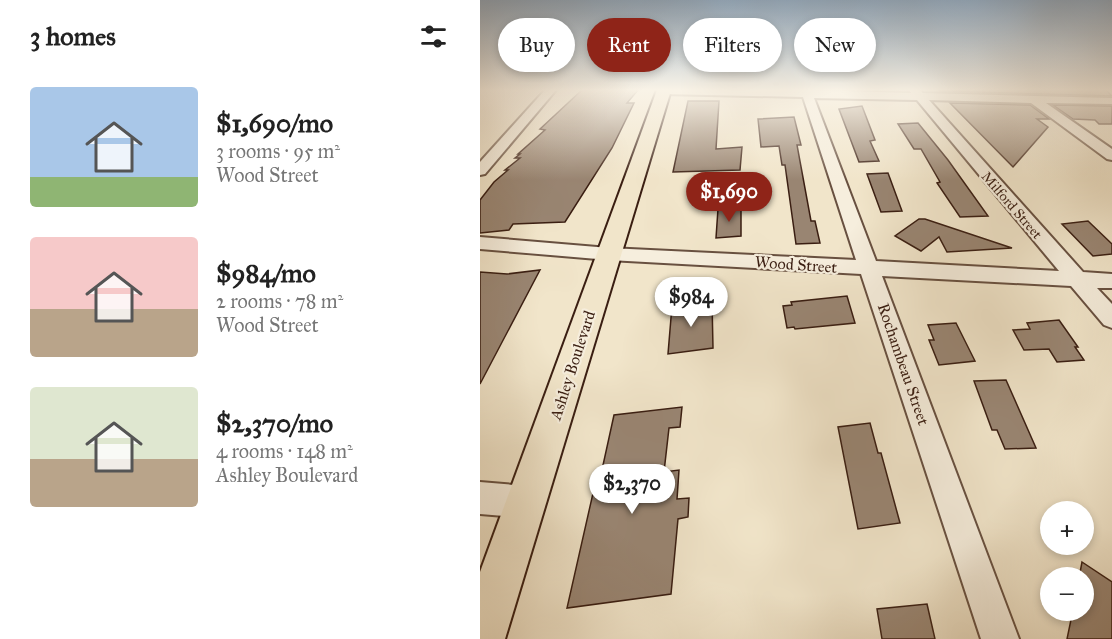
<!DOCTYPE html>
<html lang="en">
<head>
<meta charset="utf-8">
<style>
	body { margin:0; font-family:"IM FELL Great Primer",serif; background:#f2f2f2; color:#222; height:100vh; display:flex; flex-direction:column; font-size:22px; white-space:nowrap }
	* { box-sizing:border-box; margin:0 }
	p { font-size:20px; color:#767676 }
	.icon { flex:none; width:33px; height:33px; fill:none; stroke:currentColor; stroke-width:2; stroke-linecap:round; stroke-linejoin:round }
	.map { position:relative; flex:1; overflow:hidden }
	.panel { display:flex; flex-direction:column; background:#fff; width:480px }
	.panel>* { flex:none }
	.hud { position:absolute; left:18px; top:18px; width:524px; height:54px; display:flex; gap:12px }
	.controls { position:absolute; left:560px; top:501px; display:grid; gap:12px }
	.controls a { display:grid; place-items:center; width:54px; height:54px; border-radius:50%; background:#fff; box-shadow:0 3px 9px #0003; font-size:30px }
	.price { position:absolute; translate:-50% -51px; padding:0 14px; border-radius:21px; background:#fff; color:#222; font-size:20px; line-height:39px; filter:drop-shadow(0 2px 3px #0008) }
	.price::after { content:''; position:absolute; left:50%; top:36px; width:18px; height:14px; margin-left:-9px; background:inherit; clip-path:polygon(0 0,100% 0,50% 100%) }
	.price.on { background:#8f2418; color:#fff }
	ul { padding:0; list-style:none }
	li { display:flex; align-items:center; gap:18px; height:150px; padding:0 30px }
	li span { display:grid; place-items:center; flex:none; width:168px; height:120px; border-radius:6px; color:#555 }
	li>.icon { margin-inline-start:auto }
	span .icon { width:72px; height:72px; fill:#fffc; stroke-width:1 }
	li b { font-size:26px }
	h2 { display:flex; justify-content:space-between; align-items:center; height:72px; padding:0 30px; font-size:26px }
	.pill { padding:0 21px; border-radius:27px; background:#fff; box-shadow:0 3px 9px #0003; font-size:21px; line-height:54px }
	.pill.on { background:#8f2418; color:#fff }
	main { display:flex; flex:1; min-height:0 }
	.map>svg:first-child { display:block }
	.building { fill:#998572; stroke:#3a1e12; stroke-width:1.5 }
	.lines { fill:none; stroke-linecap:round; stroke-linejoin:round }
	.minor-casing { stroke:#685040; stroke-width:4 }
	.major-casing { stroke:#3a1e12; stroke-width:4 }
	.minor { fill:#f6eedd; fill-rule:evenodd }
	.major { fill:#f1e5ca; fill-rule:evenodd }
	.labels { text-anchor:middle; stroke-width:4.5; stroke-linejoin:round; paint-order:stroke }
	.far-street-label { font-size:14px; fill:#3a1e12; stroke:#f6eedd }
	.street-label { font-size:16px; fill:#3a1e12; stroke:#f6eedd }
</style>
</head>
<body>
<main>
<section class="panel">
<h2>3 homes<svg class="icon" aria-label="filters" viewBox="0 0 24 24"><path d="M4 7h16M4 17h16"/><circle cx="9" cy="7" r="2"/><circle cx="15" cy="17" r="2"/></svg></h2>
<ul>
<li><span style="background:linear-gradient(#a9c7e8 75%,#8fb573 0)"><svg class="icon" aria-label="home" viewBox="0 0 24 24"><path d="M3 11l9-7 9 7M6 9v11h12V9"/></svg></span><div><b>$1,690/mo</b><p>3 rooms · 95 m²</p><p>Wood Street</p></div></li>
<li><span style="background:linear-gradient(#f6c9c9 60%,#b9a48a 0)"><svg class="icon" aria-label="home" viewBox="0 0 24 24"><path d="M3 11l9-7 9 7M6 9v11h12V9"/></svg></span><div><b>$984/mo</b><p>2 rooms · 78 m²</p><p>Wood Street</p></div></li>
<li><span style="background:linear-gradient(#dfe7d0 60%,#b9a48a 0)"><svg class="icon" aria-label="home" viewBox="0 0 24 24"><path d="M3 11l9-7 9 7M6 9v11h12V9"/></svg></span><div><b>$2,370/mo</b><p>4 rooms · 148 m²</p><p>Ashley Boulevard</p></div></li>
</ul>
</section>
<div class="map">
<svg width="632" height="639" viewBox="0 0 632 639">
	<rect width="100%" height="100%" fill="#f1e5ca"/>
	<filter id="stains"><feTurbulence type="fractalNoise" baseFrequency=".00333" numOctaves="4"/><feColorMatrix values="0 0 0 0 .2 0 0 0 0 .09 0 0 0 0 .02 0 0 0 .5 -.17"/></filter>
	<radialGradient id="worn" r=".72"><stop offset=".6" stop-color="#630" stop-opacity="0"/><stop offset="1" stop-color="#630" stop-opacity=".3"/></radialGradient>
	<!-- building -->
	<g class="building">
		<polygon points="102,90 158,90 147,103 154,103 132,148 85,222 33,224 29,230 0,233 0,200 14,182 28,170 25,170 40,158 35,158 40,154 38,154 65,130 60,129"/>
		<polygon points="459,90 626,90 632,96 460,91"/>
		<polygon points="208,101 239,101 236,149 262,147 260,170 193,172"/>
		<polygon points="470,103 550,105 569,119 557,119 568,127 533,167"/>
		<polygon points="573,105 632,106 632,124 619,124 615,120 593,119"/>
		<polygon points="382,106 395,140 390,141 399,161 379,162 359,109"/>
		<polygon points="314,117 321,145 317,145 331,221 335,221 340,243 316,244 305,165 302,165 299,146 281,147 278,119"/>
		<polygon points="438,123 468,160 508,216 480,217 457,183 460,182 441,149 434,149 418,124"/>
		<polygon points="408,173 422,211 401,212 387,174"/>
		<polygon points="261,207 261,236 236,238 238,209"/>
		<polygon points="439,219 445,219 532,248 467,252 459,237 441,251 415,236"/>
		<polygon points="608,221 632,244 632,254 613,256 582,224"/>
		<polygon points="60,270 0,384 0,272 27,274"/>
		<polygon points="367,296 375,323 315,329 314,327 307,328 303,306 312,305 311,302"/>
		<polygon points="232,301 233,348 188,354 192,306"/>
		<polygon points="579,320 598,347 595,347 604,360 577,362 569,349 544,350 533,330 550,329 547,323"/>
		<polygon points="476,323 495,361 459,365 449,340 454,340 448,325"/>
		<polygon points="526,380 556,448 525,449 517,430 512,430 494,381"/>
		<polygon points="202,407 200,427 189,428 184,472 199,470 197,499 209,498 208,517 198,519 191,594 87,608 116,480 120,479 134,415"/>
		<polygon points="390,423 398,453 401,453 420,523 378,529 358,427"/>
		<polygon points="602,562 632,582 632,639 587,639 593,610 603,610 603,578 599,578"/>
		<polygon points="447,604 455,639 402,639 397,609"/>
	</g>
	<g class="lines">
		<!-- minor casing -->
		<g class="minor-casing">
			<g id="minor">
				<polygon points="65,90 76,90 5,174 0,175 0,162"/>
				<path d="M 179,90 L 331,90 L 431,93 L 429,90 L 440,90 L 443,93 L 632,98 L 632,104 L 566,103 L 632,149 L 632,160 L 627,159 L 551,103 L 449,100 L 603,272 L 632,274 L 632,288 L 617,288 L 632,304 L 632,328 L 624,325 L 591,286 L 402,276 L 539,639 L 501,639 L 381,274 L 129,260 L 0,249 L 0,237 L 129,248 L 376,260 L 323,97 L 184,94 ZM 334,98 L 437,100 L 579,271 L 396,261 Z"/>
				<polygon points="0,482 47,486 58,491 63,502 58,513 47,518 0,514"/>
			</g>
		</g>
		<!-- major casing -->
		<g class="major-casing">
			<polygon id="major" points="177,90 191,90 25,639 0,639 0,572"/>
		</g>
		<!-- minor -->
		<use href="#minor" class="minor"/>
		<!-- major -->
		<use href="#major" class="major"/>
	</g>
	<!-- sky -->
	<linearGradient id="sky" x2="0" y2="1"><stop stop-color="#93acc3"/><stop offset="0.5" stop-color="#f9f3e7"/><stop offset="1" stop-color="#f9f3e7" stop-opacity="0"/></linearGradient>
	<rect width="632" height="180" fill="url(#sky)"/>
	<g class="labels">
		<!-- far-street labels -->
		<g class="far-street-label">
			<text transform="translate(532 205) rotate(49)" y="5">Milford Street</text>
		</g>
		<!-- street labels -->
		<g class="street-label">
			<text transform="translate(316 264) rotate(4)" y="6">Wood Street</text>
			<text transform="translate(424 364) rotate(71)" y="6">Rochambeau Street</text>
			<text transform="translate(92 365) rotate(-72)" y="6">Ashley Boulevard</text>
		</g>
	</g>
	<rect width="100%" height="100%" filter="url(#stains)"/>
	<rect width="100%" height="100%" fill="url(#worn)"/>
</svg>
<div class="controls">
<a>+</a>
<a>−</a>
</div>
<b class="price on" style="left:249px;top:223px">$1,690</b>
<b class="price" style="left:211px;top:328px">$984</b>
<b class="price" style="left:152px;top:515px">$2,370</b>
<div class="hud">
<a class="pill">Buy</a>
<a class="pill on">Rent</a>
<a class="pill">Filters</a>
<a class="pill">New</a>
</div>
</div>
</main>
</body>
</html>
